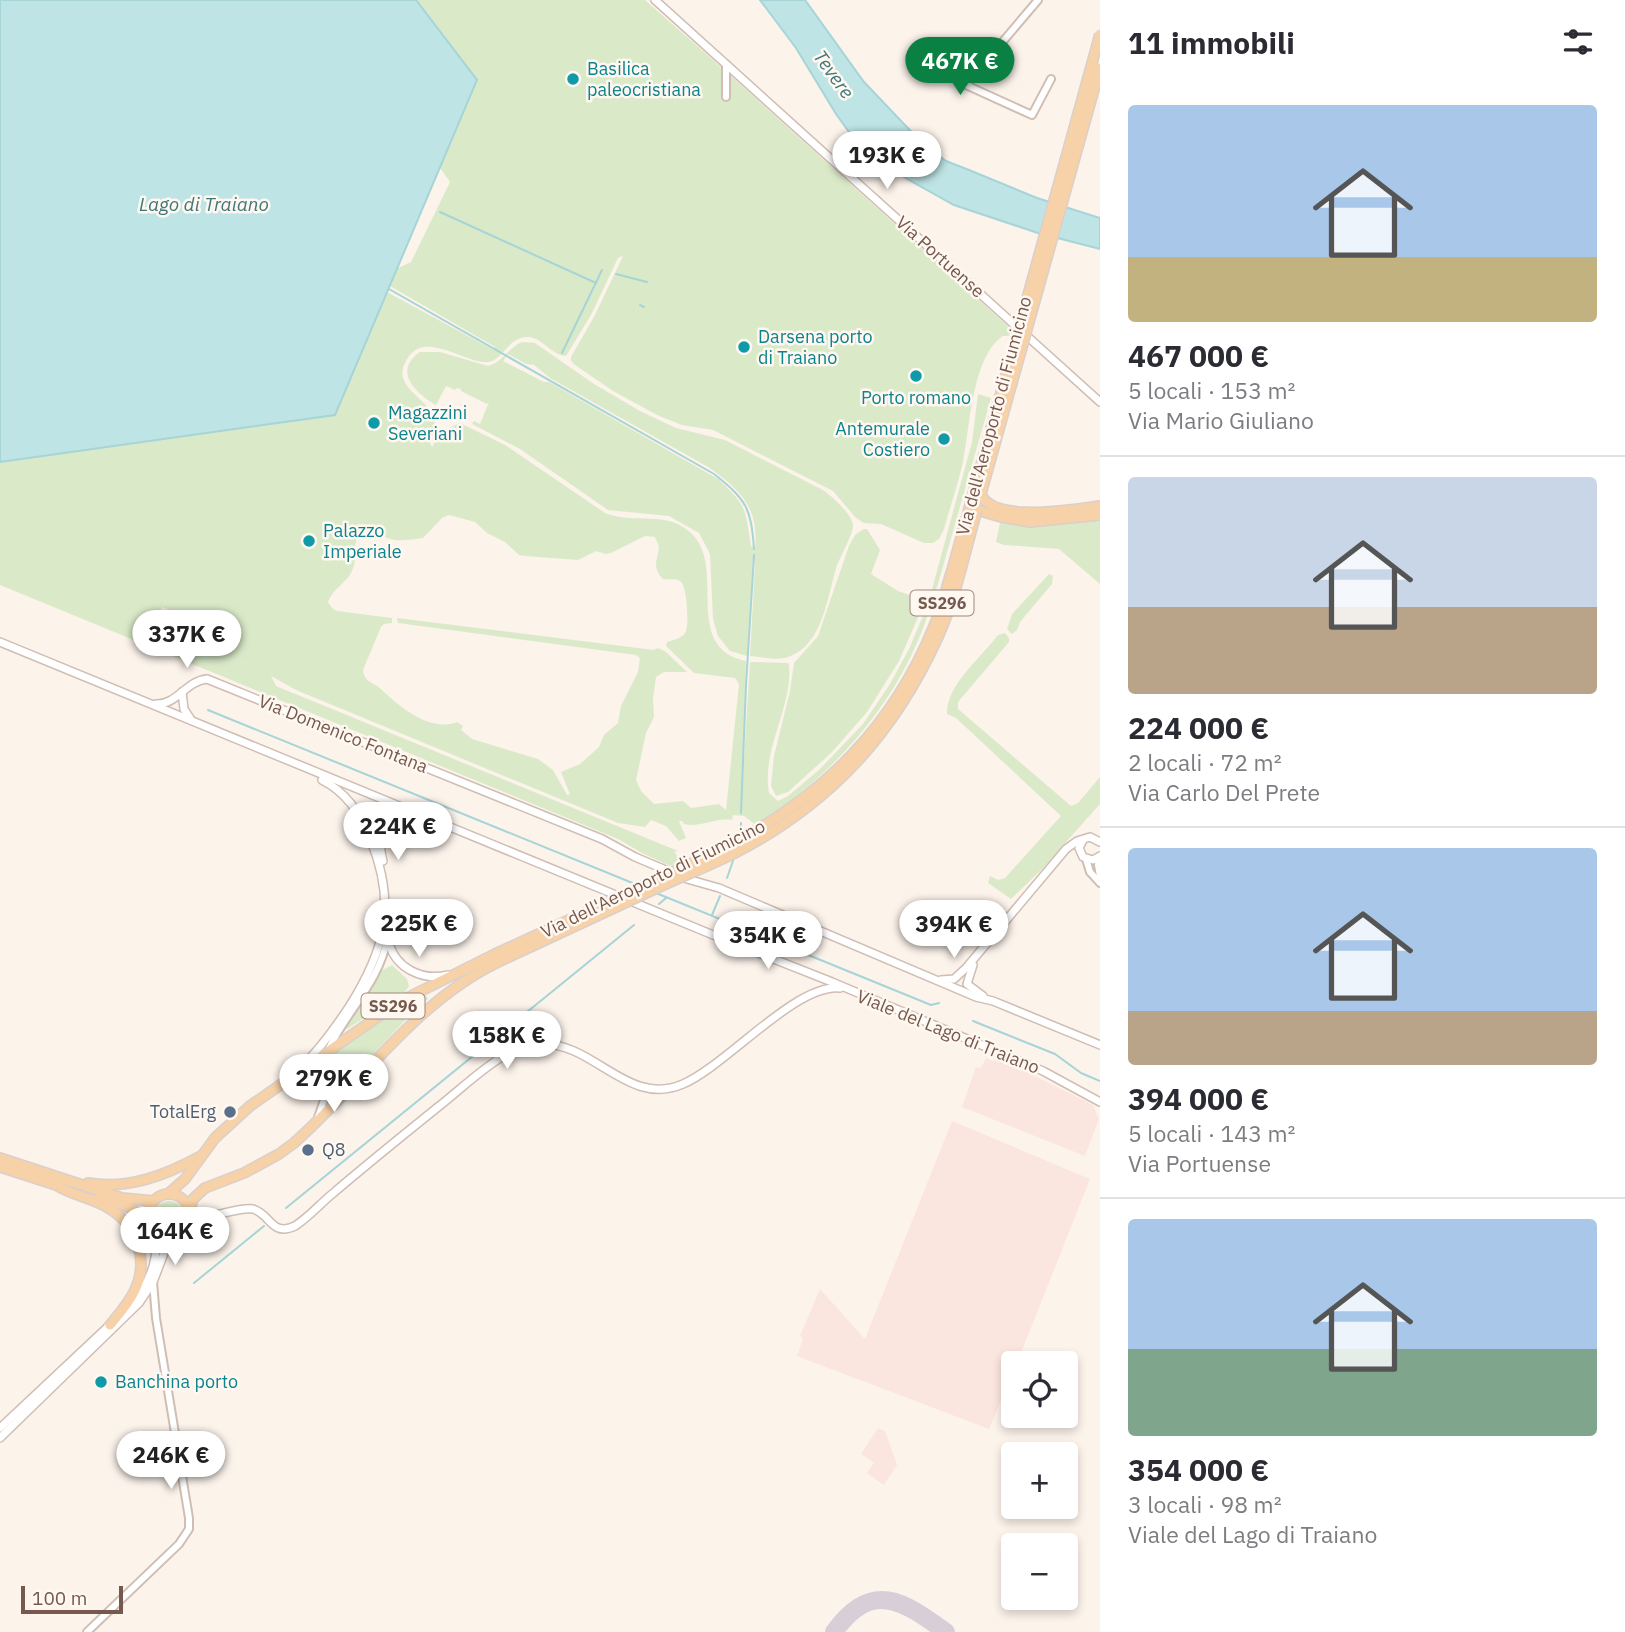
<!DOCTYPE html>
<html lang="it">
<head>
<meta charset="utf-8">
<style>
	body { margin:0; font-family:"IBM Plex Sans",sans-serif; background:#f7f7f7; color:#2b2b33; height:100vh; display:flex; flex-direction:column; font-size:26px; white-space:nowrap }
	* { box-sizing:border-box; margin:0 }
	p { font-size:23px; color:#7c7c81 }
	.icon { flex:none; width:38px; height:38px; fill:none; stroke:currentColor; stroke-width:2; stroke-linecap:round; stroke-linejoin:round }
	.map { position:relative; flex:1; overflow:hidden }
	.drawer { display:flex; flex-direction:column; background:#fff; width:525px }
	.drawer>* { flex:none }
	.tools { position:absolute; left:1001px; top:1351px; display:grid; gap:14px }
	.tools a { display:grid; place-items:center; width:77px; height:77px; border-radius:7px; background:#fff; box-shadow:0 4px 10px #0003; font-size:35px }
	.scale { position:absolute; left:21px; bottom:18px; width:102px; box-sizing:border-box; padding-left:7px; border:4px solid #76584e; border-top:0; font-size:19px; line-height:24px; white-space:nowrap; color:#76584e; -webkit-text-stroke:5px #fef8f1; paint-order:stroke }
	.price { position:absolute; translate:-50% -60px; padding:0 16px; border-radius:24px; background:#fff; color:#222; font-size:23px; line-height:46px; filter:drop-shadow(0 2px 4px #0008) }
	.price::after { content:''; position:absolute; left:50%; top:42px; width:21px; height:16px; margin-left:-10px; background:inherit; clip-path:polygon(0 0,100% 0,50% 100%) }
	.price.active { background:#0b8043; color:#fff }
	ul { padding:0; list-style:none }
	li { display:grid; align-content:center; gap:14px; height:371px; padding:0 28px }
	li+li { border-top:2px solid #e1e1e2 }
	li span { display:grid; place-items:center; height:217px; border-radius:7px; color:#555 }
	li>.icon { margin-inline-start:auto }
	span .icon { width:126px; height:126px; fill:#fffc; stroke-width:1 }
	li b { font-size:30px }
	h2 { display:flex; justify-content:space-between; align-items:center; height:84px; padding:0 28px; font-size:30px }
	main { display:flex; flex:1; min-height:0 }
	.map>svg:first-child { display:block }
	.commercial { fill:#fbe5df }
	.green { fill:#daeac9; fill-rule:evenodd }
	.water { fill:#bfe4e5; stroke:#a6d4d7; stroke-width:2 }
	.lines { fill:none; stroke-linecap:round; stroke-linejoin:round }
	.stream { stroke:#a6d4d7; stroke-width:2 }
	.taxiway { stroke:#d8ced8; stroke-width:18 }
	.minor-casing { stroke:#d0bdb3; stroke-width:10 }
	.tertiary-casing { stroke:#d0bdb3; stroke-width:10 }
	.primary-casing { stroke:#d9d0cd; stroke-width:12 }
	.minor { stroke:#fff; stroke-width:6 }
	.tertiary { stroke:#fff; stroke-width:7 }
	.primary { stroke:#f7d1a7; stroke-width:9 }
	.primary-bridge-casing { stroke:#d9d0cd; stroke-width:12; stroke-linecap:butt }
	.primary-bridge { stroke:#f7d1a7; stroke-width:9 }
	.culture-dot { fill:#0f9aa8; stroke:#fef8f1; stroke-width:2.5 }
	.service-dot { fill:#5c6f8a; stroke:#fef8f1; stroke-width:2.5 }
	.labels { text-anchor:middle; stroke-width:5; stroke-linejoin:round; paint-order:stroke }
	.shield { fill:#fef8f1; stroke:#9f887f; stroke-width:2 }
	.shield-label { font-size:16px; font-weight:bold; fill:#76584e }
	.culture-label { font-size:18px; fill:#0d838f; stroke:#fef8f1; text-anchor:start }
	.street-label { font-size:18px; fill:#76584e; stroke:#fef8f1 }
	.service-label { font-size:18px; fill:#4e5e75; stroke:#fef8f1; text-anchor:end }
	.water-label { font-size:19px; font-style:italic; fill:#42777a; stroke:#fef8f1 }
</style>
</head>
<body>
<main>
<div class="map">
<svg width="1100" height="1632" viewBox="0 0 1100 1632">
	<rect width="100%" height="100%" fill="#fcf3eb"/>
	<!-- commercial -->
	<g class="commercial">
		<polygon points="986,1058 993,1061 999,1058 1093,1105 1099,1119 1085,1156 962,1107 976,1067 981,1068"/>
		<polygon points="952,1121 1090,1179 1017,1363 1013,1363 1013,1372 989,1429 797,1356 803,1339 800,1336 820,1289 865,1339"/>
		<polygon points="878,1428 885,1431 897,1465 884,1485 867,1473 874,1463 861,1454"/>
	</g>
	<!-- green -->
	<g class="green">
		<path d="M 416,0 L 645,0 L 721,67 L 721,98 L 731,98 L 731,76 L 1011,329 L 1009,336 L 1003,336 C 972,356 970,428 963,462 C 958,484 950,507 944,529 L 939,539 L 933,543 L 924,543 L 881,524 L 864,523 L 856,518 L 833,491 L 713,430 L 682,425 L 659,416 L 613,391 L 575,365 L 571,361 L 571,357 L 595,315 L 623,256 L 618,258 L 591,315 L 566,356 C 551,355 543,338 528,337 C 507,337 504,360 488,362 C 467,364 428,332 410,355 C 379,395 455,398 430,443 L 432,447 L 442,431 L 460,423 L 505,445 L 605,513 C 634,525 667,509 692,534 C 727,568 681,648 746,661 L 743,776 L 750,662 L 788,663 L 789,665 C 793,707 761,750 769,793 L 778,801 L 788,796 L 820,769 L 863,724 L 890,684 L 909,649 L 928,604 L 947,534 L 972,442 L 978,394 L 991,398 C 978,444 965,489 952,535 C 940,576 930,617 911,656 C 877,726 820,784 756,825 L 744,816 L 733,815 L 732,820 C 716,817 700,828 684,824 L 682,821 L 679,821 L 686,838 L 679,841 L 666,826 L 651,820 L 645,827 L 618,823 L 296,690 L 271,676 L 276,686 L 678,851 L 674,852 L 682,861 L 670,866 L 642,853 L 618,839 L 0,585 L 0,462 L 335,415 L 387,292 L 494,350 L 495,347 L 390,286 L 398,268 L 411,262 L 450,182 L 440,168 L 477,80 ZM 449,515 L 475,522 L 487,533 L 505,542 L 519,555 L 525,556 L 578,560 L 596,551 L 606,554 L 611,553 L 645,536 L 655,537 L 659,546 C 658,561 651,566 663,579 C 668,580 675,578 680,581 C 687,585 689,622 686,631 C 684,638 673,640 667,642 L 666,646 L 694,673 L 735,678 L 739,684 L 726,810 L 719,804 L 691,808 L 683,801 L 654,804 L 641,791 L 636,780 L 646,733 L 654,717 L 653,699 L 656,677 L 664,672 L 687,672 L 666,652 L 658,648 L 654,650 L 397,618 L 398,623 L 636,655 L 640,658 L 638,672 L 621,706 L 618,723 L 604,735 L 599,747 L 580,764 L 561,772 L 570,794 L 567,795 L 553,770 L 538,759 L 472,739 L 461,730 L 463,726 L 457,722 C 431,733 398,706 381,689 C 373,682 364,682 363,670 L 381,627 L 384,624 L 392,623 L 392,618 L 337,611 L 332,608 L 328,602 C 333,588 346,584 352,571 C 358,559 352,550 357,539 C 359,534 363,529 369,530 C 376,530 383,537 390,539 C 400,542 413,539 423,538 L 442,518 ZM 162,607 L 174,612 L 169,625 L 205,641 L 201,652 L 151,634 Z"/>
		<path d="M 522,342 L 535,343 L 594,384 L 640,411 L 676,428 L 725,440 L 821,489 C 830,494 853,515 853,525 C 854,532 841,556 837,565 C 828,594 823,646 788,657 C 777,661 762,657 750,656 L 755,564 L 753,559 L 747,656 L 730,651 L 718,636 L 713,619 L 710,554 L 699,533 L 669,516 L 608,510 L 520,449 L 472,424 L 474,421 L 480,424 L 489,402 L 487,404 L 461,391 L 461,389 L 457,388 L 455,390 L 446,386 L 436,405 C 416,394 392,371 420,352 L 440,352 L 488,366 C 503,362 508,348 522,342 ZM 508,354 L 526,364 L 534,365 L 550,378 L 708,467 C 739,489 759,506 755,548 L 751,546 C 745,508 747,506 718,479 L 549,382 L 544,382 L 503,361 Z"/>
		<polygon points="1100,519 1100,584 1059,549 1004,545 996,542 1000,523 1021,525"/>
		<polygon points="864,529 867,529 880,550 871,574 898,591 924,600 922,608 899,661 867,712 832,752 788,792 776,796 771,786 774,756 790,691 794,663 818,636 849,546 855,535"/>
		<polygon points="1049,574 1053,576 1052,584 1020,622 1017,630 1012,634 1007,629 1012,614"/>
		<path d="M 1005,633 L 1009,638 L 1009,642 L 958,702 L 958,709 L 1071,806 L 1078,803 L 1100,777 L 1100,804 L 1043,868 L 1011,899 L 988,883 L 990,876 L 998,880 L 1005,878 L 1061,816 L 956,718 L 947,714 C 946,687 977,661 994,640 L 998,635 Z"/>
		<polygon points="392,965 407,979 409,986 405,992 347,1029 344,1026 381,971"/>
		<polygon points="424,992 428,999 415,1010 353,1075 346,1077 333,1068 332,1059 337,1051"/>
		<circle cx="169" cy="1215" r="14"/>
	</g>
	<!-- water -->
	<g class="water">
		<polygon points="0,0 416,0 477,80 335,415 0,462"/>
		<polygon points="760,0 805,0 864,82 923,144 946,161 969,170 1037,198 1100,218 1100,249 1038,233 954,205 884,166 857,143 836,114 796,48"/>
	</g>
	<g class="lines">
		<!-- stream -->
		<g class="stream">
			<polyline points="440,212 596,283"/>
			<polyline points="616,274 647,282"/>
			<path d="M 389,289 L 714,474 C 747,500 751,508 754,549"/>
			<polyline points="640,305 644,307"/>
			<polyline points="562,353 602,270"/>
			<polyline points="208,710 635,884"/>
			<polyline points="741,813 746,685 754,555"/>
			<polyline points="740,835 741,823"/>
			<polyline points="727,878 734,858"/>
			<polyline points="656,893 931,1005 939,1003"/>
			<polyline points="659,904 666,898"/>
			<polyline points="712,915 720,896"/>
			<polyline points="973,1021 1055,1054 1081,1073 1100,1081"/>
			<polyline points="286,1208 634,925"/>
			<polyline points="194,1283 264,1226"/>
		</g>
		<!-- taxiway -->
		<path class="taxiway" d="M 834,1632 C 872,1579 903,1601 946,1632"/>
		<!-- minor casing -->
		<g class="minor-casing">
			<g id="minor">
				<polyline points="1038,0 966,85 1032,115 1051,79"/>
				<polyline points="726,64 726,97"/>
				<polyline points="1099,857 1098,865 1100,876"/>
				<polyline points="1086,859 1090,872 1100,883"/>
				<polyline points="286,1084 312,1079 323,1071 329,1072"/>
				<path d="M 332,1087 L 334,1079 C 330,1073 326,1068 326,1060 C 328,1046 338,1032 345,1021 C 362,995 382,970 387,939"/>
				<path d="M 318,1117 C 323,1106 325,1087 339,1082 C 344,1080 350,1082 356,1080"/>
				<polyline points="87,1632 179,1544 189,1529 189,1518 156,1318 153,1282"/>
			</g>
		</g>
		<!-- tertiary casing -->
		<g class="tertiary-casing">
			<g id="tertiary">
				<polyline points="655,0 1100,402"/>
				<polyline points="0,642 718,937 832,982 1043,1071 1100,1102"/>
				<polyline points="182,692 184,709 191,720"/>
				<path d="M 156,704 C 177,705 186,681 207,679 L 602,839 L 635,857 L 687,879 L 719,888 L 976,997 L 993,1001 L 1100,1045"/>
				<polyline points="1083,840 1079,848 1083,857 1093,860 1100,856"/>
				<path d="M 383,861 C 374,828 392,814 424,821"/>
				<path d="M 389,914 C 389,923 387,933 389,943 C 396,969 423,981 448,975"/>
				<polyline points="973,965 967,984 983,996"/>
				<polyline points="941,980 954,979 966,968 1066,849 1077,841 1090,837 1100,842"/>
				<path d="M 303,1065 C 321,1048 335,1028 349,1007 C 385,950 397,906 371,841 C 362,816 346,792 322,780"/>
				<path d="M 188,1224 C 199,1219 242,1207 253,1209 C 271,1214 271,1237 295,1226 C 309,1217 319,1205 331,1195 C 366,1165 402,1136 438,1107 C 460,1090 481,1069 505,1055 C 516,1049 528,1045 541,1044 C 594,1042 628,1108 683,1084 C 727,1065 795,984 840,988"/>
				<path d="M 129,1307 C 150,1285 159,1261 156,1231"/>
				<polyline points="0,1428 113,1322"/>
				<polyline points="0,1438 139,1303 153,1282 166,1248 175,1236"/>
			</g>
		</g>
		<!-- primary casing -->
		<g class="primary-casing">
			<g id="primary">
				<polyline points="973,494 974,505 977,510 1001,517 1030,522 1100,515"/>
				<path d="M 981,494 C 993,524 1074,509 1100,506"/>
				<polyline points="0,1158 122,1198 154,1201"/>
				<polyline points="0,1167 59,1186"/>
				<path d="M 88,1183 C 128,1190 166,1175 201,1156"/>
				<path d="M 56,1185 C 73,1196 94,1198 110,1209 C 137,1226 149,1260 135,1290 C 129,1303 119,1314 110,1325"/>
				<polyline points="168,1194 185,1179 215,1138 250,1106 399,1002 495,954"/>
				<circle cx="169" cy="1215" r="21"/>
				<polyline points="99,1198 126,1206 149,1219"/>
				<path d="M 190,1210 L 193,1199 L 205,1188 L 244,1173 L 279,1154 L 294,1143 C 362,1083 415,1002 498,962"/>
			</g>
		</g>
		<!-- minor -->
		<use href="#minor" class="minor"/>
		<!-- tertiary -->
		<use href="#tertiary" class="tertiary"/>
		<!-- primary -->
		<use href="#primary" class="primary"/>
		<!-- primary-bridge casing -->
		<g class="primary-bridge-casing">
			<g id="primary-bridge">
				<polyline points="981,494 1100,68"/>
				<path d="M 495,954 L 731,845 C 825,794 893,727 934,626 C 942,608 946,588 952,570 L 1100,34"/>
				<path d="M 498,962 C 551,937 604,913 657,888 C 683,876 709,866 735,853 C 830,804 894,734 938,637 C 956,597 965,552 977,510"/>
			</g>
		</g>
		<!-- primary-bridge -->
		<use href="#primary-bridge" class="primary-bridge"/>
	</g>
	<!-- markers -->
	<g class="culture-dot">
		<circle cx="573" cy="79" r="7"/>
		<circle cx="744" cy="347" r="7"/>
		<circle cx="916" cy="376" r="7"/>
		<circle cx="374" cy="423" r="7"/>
		<circle cx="944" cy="439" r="7"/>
		<circle cx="309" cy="541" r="7"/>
		<circle cx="101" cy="1382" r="7"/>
	</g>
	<g class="service-dot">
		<circle cx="230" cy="1112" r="7"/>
		<circle cx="308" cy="1150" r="7"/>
	</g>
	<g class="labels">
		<!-- shield labels -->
		<g class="shield">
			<rect x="910.5" y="590.5" width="63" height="25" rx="5"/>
			<rect x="361.5" y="993.5" width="63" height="25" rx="5"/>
		</g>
		<g class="shield-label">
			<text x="942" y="609">SS296</text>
			<text x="393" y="1012">SS296</text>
		</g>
		<!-- culture labels -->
		<g class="culture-label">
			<text x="587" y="75">Basilica<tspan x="587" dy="21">paleocristiana</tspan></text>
			<text x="758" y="343">Darsena porto<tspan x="758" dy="21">di Traiano</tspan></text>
			<text x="916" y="404" text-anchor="middle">Porto romano</text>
			<text x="388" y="419">Magazzini<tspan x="388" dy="21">Severiani</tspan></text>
			<text x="930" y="435" text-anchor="end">Antemurale<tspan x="930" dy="21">Costiero</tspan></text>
			<text x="323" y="537">Palazzo<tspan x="323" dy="21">Imperiale</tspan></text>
			<text x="115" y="1388">Banchina porto</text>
		</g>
		<!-- street labels -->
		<g class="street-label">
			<text transform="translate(940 257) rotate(42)" y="6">Via Portuense</text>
			<text transform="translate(994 416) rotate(-75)" y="6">Via dell'Aeroporto di Fiumicino</text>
			<text transform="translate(343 734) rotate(22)" y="6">Via Domenico Fontana</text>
			<text transform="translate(653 879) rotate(-26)" y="6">Via dell'Aeroporto di Fiumicino</text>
			<text transform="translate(948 1032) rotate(22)" y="6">Viale del Lago di Traiano</text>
		</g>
		<!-- service labels -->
		<g class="service-label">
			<text x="216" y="1118">TotalErg</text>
			<text x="322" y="1156" text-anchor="start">Q8</text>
		</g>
		<!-- water labels -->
		<g class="water-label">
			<text transform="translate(834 74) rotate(54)" y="7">Tevere</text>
			<text x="204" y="211">Lago di Traiano</text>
		</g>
	</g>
</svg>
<div class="tools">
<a><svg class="icon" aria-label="locate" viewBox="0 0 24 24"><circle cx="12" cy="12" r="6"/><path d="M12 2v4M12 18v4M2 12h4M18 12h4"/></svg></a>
<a>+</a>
<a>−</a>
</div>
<div class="scale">100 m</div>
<b class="price active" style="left:960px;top:97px">467K €</b>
<b class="price" style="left:887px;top:191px">193K €</b>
<b class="price" style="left:187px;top:670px">337K €</b>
<b class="price" style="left:398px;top:862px">224K €</b>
<b class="price" style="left:419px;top:959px">225K €</b>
<b class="price" style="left:954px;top:960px">394K €</b>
<b class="price" style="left:768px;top:971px">354K €</b>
<b class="price" style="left:507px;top:1071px">158K €</b>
<b class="price" style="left:334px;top:1114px">279K €</b>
<b class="price" style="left:175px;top:1267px">164K €</b>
<b class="price" style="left:171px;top:1491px">246K €</b>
</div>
<section class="drawer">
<h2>11 immobili<svg class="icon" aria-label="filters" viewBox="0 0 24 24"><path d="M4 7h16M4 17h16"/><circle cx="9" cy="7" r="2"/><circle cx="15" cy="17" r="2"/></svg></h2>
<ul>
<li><span style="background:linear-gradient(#a9c7e8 70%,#c2b280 0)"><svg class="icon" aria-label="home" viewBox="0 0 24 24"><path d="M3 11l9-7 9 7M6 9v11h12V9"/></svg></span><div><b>467 000 €</b><p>5 locali · 153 m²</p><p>Via Mario Giuliano</p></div></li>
<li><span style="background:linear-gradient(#c9d6e8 60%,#b9a48a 0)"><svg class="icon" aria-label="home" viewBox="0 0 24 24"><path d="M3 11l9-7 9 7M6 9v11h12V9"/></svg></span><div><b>224 000 €</b><p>2 locali · 72 m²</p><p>Via Carlo Del Prete</p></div></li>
<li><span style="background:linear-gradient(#a9c7e8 75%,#b9a48a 0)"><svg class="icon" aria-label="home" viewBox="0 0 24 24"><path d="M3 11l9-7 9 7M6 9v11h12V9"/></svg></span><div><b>394 000 €</b><p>5 locali · 143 m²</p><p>Via Portuense</p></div></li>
<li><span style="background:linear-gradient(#a9c7e8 60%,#7fa58c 0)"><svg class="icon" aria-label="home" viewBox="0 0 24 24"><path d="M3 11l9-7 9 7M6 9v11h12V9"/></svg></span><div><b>354 000 €</b><p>3 locali · 98 m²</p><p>Viale del Lago di Traiano</p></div></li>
</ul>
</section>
</main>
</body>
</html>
